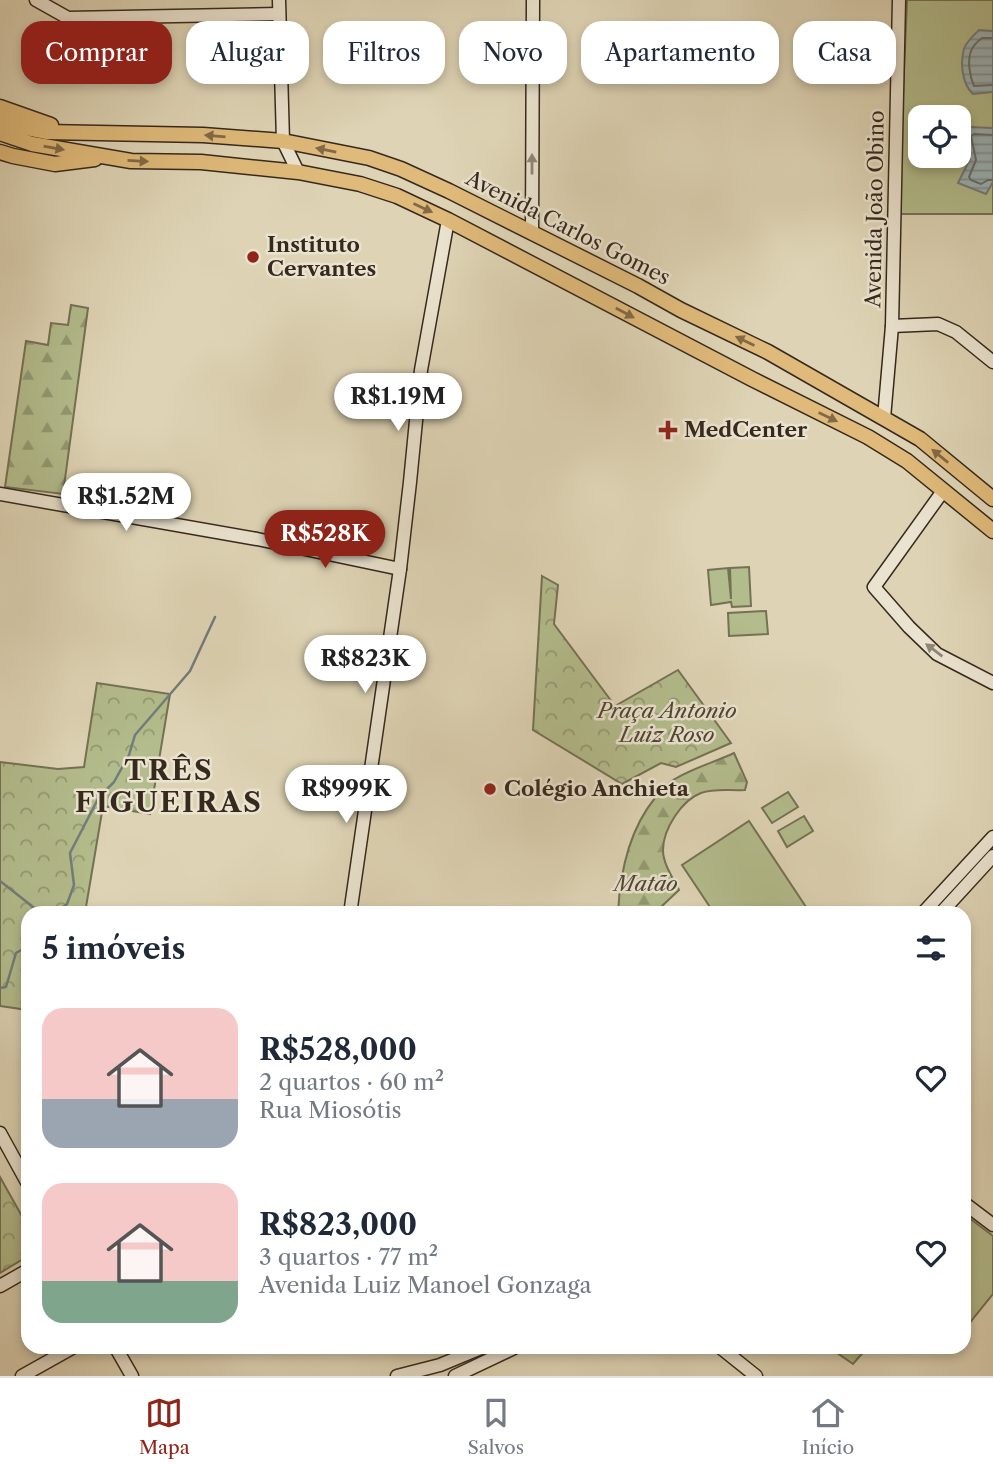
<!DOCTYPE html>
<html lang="pt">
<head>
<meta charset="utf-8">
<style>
	body { margin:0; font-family:"Libre Caslon Text",serif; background:#f6f6f7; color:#1f2937; height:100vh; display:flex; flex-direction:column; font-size:26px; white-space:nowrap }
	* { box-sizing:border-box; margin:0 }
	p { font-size:23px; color:#747a83 }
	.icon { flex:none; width:38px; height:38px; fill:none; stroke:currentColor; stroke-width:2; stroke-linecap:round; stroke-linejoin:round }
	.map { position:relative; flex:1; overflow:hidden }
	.sheet { position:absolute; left:21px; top:906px; width:950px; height:448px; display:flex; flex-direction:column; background:#fff; border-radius:21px; box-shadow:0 4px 10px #0003 }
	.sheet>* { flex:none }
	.banner { position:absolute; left:21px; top:21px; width:952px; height:63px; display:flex; gap:14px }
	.tools { position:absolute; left:908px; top:105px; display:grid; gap:14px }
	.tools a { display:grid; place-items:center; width:63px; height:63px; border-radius:14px; background:#fff; box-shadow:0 4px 10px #0003; font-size:35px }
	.price { position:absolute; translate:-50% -60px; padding:0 16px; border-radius:24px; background:#fff; color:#222; font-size:23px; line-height:46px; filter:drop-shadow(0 2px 4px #0008) }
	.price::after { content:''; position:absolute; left:50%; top:42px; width:21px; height:16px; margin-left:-10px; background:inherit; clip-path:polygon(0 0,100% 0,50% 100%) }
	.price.active { background:#8f2418; color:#fff }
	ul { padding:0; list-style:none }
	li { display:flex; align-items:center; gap:21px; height:175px; padding:0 21px }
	li span { display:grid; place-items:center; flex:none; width:196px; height:140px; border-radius:21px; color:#555 }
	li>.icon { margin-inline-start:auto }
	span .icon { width:84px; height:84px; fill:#fffc; stroke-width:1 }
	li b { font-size:30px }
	h2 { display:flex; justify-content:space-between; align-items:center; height:84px; padding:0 21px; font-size:30px }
	.chip { padding:0 24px; border-radius:21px; background:#fff; box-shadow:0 4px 10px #0003; font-size:24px; line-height:63px }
	.chip.active { background:#8f2418; color:#fff }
	.dock { display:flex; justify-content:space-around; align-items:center; height:98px; border-top:2px solid #e0e1e3; background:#fff; font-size:19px; color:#747a83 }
	.dock a { display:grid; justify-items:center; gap:4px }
	.dock .active { color:#8f2418 }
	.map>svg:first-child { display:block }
	.grass { fill:#b3bc8c; stroke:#747254; stroke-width:2; fill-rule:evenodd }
	.forest { fill:url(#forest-firs); stroke:#747254; stroke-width:2 }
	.park { fill:url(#park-crowns); stroke:#747254; stroke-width:2 }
	.water { fill:url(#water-rules); stroke:#727d7b; stroke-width:2 }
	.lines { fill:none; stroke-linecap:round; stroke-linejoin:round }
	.shore { stroke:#686f6c; stroke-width:2 }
	.stream { stroke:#727d7b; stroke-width:2.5 }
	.secondary-casing { stroke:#36291d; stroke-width:15 }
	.primary-casing { stroke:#36291d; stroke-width:17 }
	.secondary { stroke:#eae3cf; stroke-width:12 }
	.primary { stroke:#dfba7a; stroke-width:14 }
	.oneway { fill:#826a47 }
	.oneway2 { fill:#908676 }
	.poi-dot { fill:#8f2418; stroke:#eae3cf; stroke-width:2.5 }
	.labels { text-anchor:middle; stroke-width:5; stroke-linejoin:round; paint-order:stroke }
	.street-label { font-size:21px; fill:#36291d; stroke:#eae3cf }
	.poi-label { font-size:21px; font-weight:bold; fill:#36291d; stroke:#eae3cf; text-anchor:start }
	.park-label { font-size:21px; font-style:italic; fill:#4f4633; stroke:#eae3cf }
	.district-label { font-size:28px; font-weight:bold; letter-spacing:2px; fill:#36291d; stroke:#eae3cf }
</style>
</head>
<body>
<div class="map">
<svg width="993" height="1376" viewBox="0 0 993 1376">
	<defs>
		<pattern id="forest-firs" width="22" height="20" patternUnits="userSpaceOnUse" patternTransform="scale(1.75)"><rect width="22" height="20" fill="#b3bc8c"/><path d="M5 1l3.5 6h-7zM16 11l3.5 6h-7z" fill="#929972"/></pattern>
		<pattern id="park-crowns" width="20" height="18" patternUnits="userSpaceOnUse" patternTransform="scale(1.75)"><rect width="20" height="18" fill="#b3bc8c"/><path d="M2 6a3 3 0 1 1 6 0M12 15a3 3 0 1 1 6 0" fill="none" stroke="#929972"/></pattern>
		<pattern id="water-rules" width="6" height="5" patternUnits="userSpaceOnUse" patternTransform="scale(1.75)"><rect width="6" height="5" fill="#9ab5ba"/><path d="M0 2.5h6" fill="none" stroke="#7e9397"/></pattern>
	</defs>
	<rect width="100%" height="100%" fill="#ded4b5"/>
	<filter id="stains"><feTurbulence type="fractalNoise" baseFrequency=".00286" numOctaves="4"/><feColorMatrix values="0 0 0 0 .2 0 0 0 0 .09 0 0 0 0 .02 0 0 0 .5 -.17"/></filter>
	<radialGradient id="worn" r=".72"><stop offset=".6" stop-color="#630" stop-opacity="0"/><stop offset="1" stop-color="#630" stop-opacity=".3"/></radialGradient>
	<!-- grass -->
	<g class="grass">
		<path d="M 907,0 L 993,0 L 993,214 L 898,214 ZM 920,117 L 959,117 L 959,156 L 920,156 Z"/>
		<polygon points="749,567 751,606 732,607 731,602 711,605 708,570 728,568 731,599 730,568"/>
		<polygon points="766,611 768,634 729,636 728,613"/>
		<polygon points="788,792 798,807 772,823 762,808"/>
		<polygon points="804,816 813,831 787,847 778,831"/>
		<polygon points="749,821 810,913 714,913 682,865"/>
		<polygon points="964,1214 993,1236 993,1294 964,1330"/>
		<polygon points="830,1348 867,1348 853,1364"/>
	</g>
	<!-- forest -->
	<g class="forest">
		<polygon points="71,305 88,308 63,494 5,487 26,341 48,345 51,323 68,325"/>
		<path d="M 734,753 L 747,782 L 745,790 C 730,791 716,788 701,793 C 682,800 663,829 663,850 C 663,864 673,878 679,890 L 662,906 L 662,913 L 618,913 C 620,872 629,830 655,798 C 661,791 667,783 675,779 C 693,768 715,762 734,753 Z"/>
	</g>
	<!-- park -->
	<g class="park">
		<polygon points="542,576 558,585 554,624 615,706 678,670 731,743 676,767 661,763 622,784 533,730"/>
		<polygon points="97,683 170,694 150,814 103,806 85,913 28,914 28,1010 0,1006 0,762 58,769 84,767"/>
		<polygon points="0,1177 28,1227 28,1256 0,1273"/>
	</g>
	<!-- water -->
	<g class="water">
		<path d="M 979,30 L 993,31 L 993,92 L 973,94 C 962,84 960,63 964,49 C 966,42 974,35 979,30 Z"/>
		<polygon points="970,127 993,128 993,182 986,194 958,183 970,159 962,133"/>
	</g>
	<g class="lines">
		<!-- shore -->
		<g class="shore">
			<path d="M 993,38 L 982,38 C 978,41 973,46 971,51 C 967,61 970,77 974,86 L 993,85"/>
			<polyline points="993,135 974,134 971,136 976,160 969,177 971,180 981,184 988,180 993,180"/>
		</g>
		<!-- stream -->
		<g class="stream">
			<polyline points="0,881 42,914"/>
			<polyline points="54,914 67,904 74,885 70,853 99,797 114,782 129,755 135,735 190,671 215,617"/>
			<polyline points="0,988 6,987 16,953 28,946"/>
		</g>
		<!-- secondary casing -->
		<g class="secondary-casing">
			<g id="secondary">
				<polyline points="36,0 68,18 279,14"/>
				<polyline points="279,0 283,141 298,172"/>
				<polyline points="532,233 533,0"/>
				<polyline points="892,326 938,324 956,332 993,362"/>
				<polyline points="884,418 892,326 899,0"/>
				<polyline points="943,491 874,587 909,627 937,654 993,683"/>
				<polyline points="0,494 257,539 400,569"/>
				<polyline points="350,914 400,569 410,482 421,370 448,220"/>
				<polyline points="922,914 993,837"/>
				<polyline points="940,914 993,856"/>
				<polyline points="0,1133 28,1184"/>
				<polyline points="964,1203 993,1225"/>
				<polyline points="0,1286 28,1270"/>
				<polyline points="116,1348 132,1376"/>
				<polyline points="721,1348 756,1376"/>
				<polyline points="22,1376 72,1348"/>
				<polyline points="397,1376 440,1365 481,1348"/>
				<polyline points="455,1376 514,1348"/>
			</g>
		</g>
		<!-- primary casing -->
		<g class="primary-casing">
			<g id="primary">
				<polyline points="0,107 51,125"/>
				<polyline points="0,120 20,127 46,132 203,135 283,141 369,158 401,169 449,191 638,286 681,310 768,352 920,439 993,499"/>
				<polyline points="0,133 32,144 131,161 201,162 298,172 360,184 397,196 448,220 752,379 868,437 907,461 993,531"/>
				<polyline points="0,152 13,156 55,164 95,159"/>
			</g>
		</g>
		<!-- secondary -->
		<use href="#secondary" class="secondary"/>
		<!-- primary -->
		<use href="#primary" class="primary"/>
	</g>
	<!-- one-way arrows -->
	<defs><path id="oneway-solid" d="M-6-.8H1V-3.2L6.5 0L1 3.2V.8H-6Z" transform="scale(1.75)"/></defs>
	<g class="oneway">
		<use href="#oneway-solid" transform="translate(215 136) rotate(-175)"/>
		<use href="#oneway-solid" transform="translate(54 148) rotate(10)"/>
		<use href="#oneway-solid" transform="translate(326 150) rotate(-169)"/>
		<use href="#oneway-solid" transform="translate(138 161) rotate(3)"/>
		<use href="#oneway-solid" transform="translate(423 208) rotate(25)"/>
		<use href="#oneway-solid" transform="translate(625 313) rotate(28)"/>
		<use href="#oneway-solid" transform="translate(745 341) rotate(-154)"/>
		<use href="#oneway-solid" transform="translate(828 417) rotate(26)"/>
		<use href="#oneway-solid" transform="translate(940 456) rotate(-141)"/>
	</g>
	<g class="oneway2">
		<use href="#oneway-solid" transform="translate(532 164) rotate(-90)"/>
		<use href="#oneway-solid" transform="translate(934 650) rotate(-143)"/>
	</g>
	<!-- markers -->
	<g class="poi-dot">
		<circle cx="253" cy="257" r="7"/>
		<path d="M664.5 419.5h7v7h7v7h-7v7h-7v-7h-7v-7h7z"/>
		<circle cx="490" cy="789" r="7"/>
	</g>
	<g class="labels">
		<!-- street labels -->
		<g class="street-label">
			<text transform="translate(875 209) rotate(-89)" y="7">Avenida João Obino</text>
			<text transform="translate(568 228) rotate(27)" y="7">Avenida Carlos Gomes</text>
		</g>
		<!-- poi labels -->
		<g class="poi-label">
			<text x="267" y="252">Instituto<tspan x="267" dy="24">Cervantes</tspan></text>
			<text x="684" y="437">MedCenter</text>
			<text x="504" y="796">Colégio Anchieta</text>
		</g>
		<!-- park labels -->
		<g class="park-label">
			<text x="667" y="718">Praça Antonio<tspan x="667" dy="24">Luiz Roso</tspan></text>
			<text x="646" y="891">Matão</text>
		</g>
		<!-- district labels -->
		<g class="district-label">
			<text x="169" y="780">TRÊS<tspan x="169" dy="32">FIGUEIRAS</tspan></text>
		</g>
	</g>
	<rect width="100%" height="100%" filter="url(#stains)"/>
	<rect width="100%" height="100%" fill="url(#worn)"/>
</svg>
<div class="tools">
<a><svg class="icon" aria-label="locate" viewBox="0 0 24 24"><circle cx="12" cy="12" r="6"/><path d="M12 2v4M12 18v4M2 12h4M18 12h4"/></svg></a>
</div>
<b class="price" style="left:398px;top:433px">R$1.19M</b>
<b class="price" style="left:126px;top:533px">R$1.52M</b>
<b class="price active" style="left:325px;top:570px">R$528K</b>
<b class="price" style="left:365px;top:695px">R$823K</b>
<b class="price" style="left:346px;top:825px">R$999K</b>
<div class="banner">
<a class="chip active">Comprar</a>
<a class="chip">Alugar</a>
<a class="chip">Filtros</a>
<a class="chip">Novo</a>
<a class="chip">Apartamento</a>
<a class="chip">Casa</a>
</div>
<section class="sheet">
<h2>5 imóveis<svg class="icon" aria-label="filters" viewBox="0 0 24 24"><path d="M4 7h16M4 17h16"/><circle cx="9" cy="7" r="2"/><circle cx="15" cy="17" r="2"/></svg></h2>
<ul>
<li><span style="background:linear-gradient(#f6c9c9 65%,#9aa5b1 0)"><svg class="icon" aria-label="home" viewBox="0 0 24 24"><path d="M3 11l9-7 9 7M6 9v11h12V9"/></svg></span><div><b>R$528,000</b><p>2 quartos · 60 m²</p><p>Rua Miosótis</p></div><svg class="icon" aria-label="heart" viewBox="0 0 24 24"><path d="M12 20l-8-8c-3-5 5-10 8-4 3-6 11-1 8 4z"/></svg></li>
<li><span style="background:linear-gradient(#f6c9c9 70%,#7fa58c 0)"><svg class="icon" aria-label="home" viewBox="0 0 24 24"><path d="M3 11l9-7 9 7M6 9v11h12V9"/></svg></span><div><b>R$823,000</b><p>3 quartos · 77 m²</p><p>Avenida Luiz Manoel Gonzaga</p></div><svg class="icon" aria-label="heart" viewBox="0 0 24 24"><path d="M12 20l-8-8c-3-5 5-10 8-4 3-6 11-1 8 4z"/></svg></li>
</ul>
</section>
</div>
<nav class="dock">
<a class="active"><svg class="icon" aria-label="map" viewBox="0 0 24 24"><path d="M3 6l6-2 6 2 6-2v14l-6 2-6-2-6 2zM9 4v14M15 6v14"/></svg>Mapa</a>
<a><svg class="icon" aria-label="saved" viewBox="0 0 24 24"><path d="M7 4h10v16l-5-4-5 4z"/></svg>Salvos</a>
<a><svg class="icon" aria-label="home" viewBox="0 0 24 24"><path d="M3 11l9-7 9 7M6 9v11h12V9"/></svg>Início</a>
</nav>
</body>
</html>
